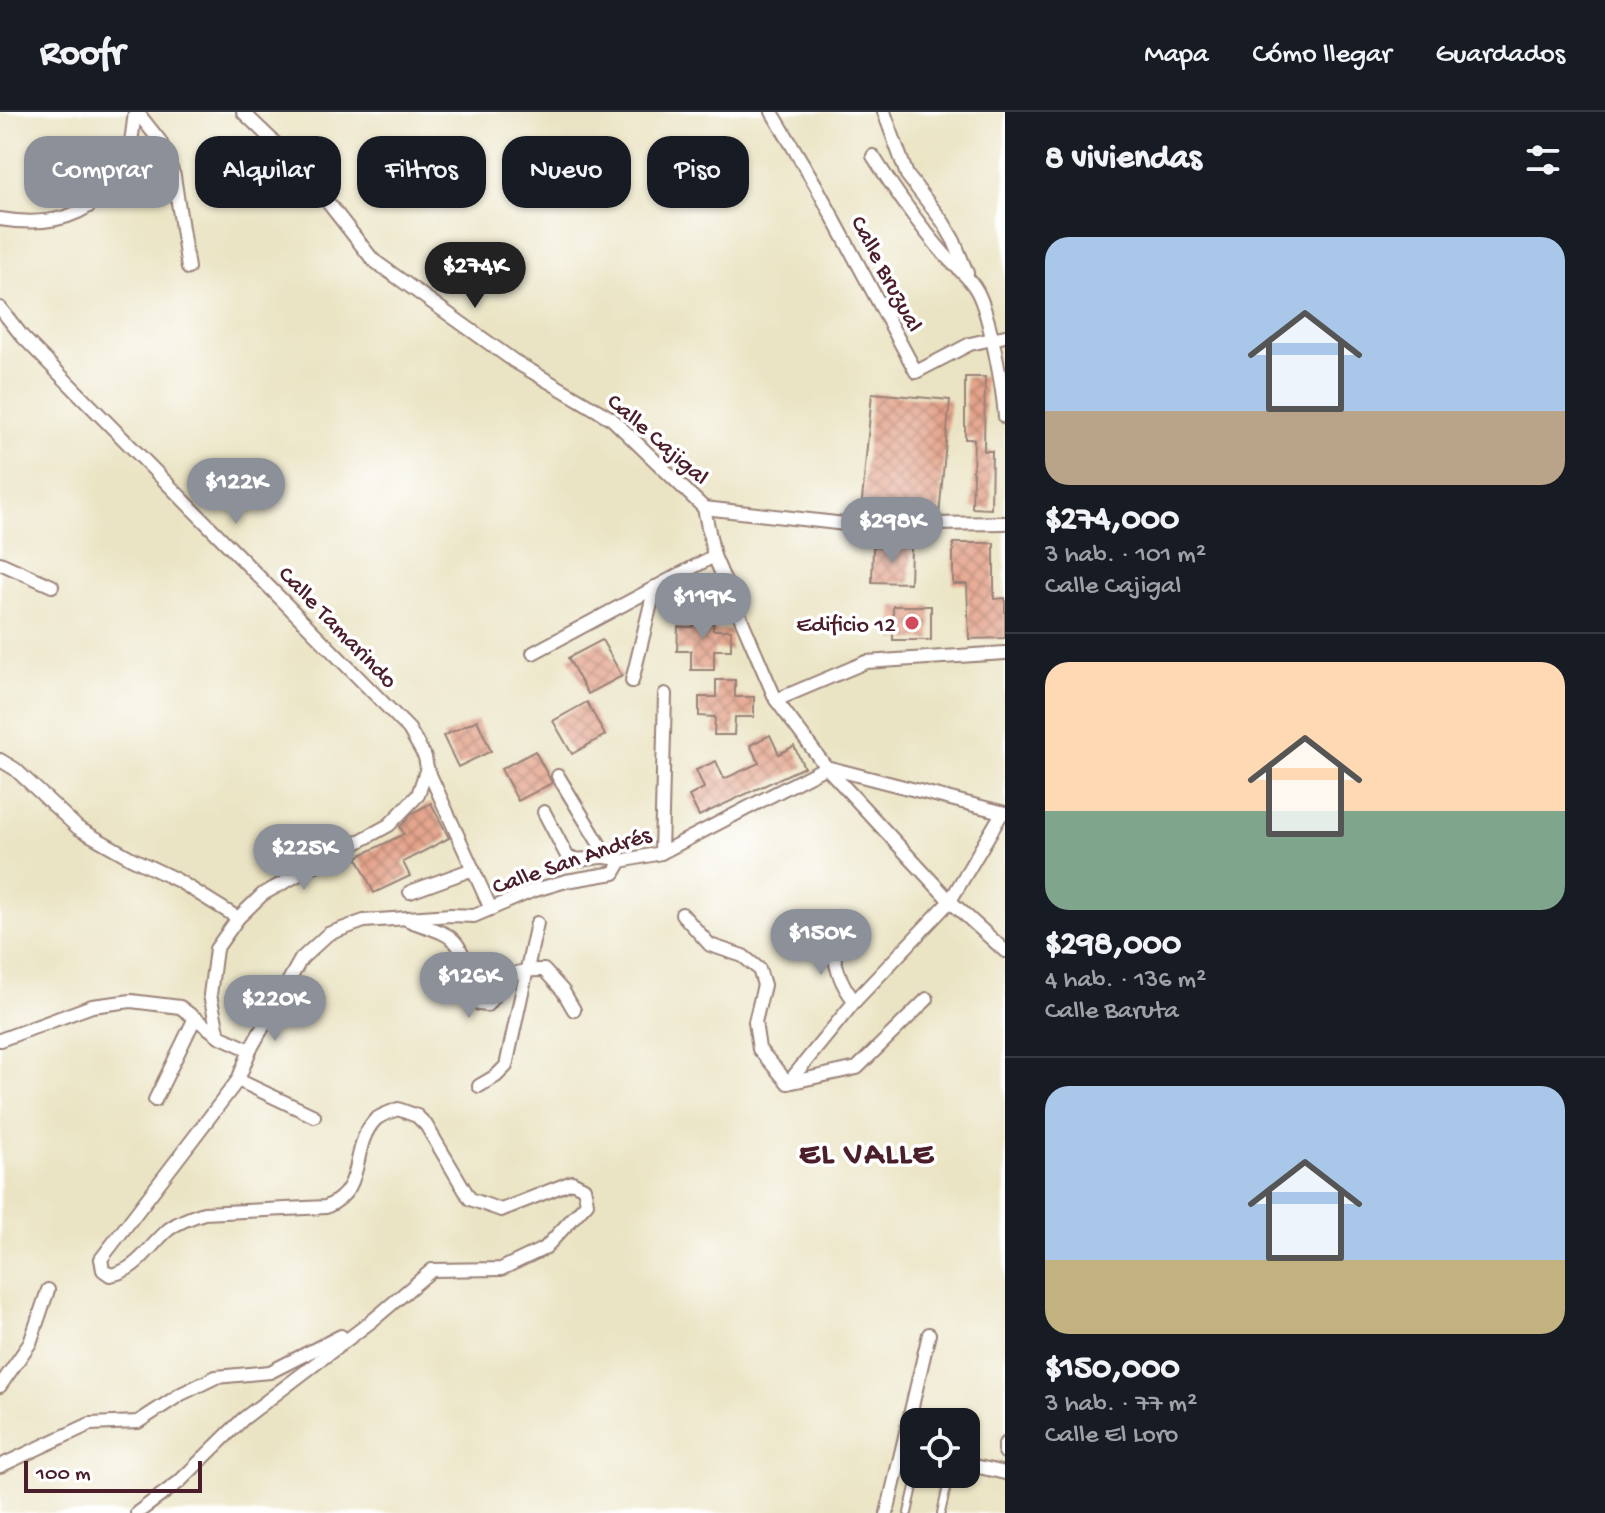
<!DOCTYPE html>
<html lang="es">
<head>
<meta charset="utf-8">
<style>
	body { margin:0; font-family:"Gochi Hand",sans-serif; background:#20242c; color:#f1f3f6; height:100vh; display:flex; flex-direction:column; font-size:30px; white-space:nowrap }
	* { box-sizing:border-box; margin:0 }
	p { font-size:26px; color:#9ea1a6 }
	.icon { flex:none; width:44px; height:44px; fill:none; stroke:currentColor; stroke-width:2; stroke-linecap:round; stroke-linejoin:round }
	.map { position:relative; flex:1; overflow:hidden }
	.panel { display:flex; flex-direction:column; background:#171b24; width:600px }
	.panel>* { flex:none }
	.banner { position:absolute; left:24px; top:24px; width:760px; height:72px; display:flex; gap:16px }
	.controls { position:absolute; left:900px; top:1296px; display:grid; gap:16px }
	.controls a { display:grid; place-items:center; width:80px; height:80px; border-radius:16px; background:#171b24; box-shadow:0 2px 6px #0004; font-size:40px }
	.scale { position:absolute; left:24px; bottom:20px; width:178px; box-sizing:border-box; padding-left:8px; border:4px solid #4a1f2b; border-top:0; font-size:22px; line-height:28px; white-space:nowrap; color:#4a1f2b; -webkit-text-stroke:6px #fff; paint-order:stroke }
	.price { position:absolute; translate:-50% -68px; padding:0 18px; border-radius:28px; background:#8c9099; color:#fff; font-size:26px; line-height:52px; filter:drop-shadow(0 2px 4px #0008) }
	.price::after { content:''; position:absolute; left:50%; top:48px; width:24px; height:18px; margin-left:-12px; background:inherit; clip-path:polygon(0 0,100% 0,50% 100%) }
	.price.active { background:#222; color:#fff }
	ul { padding:0; list-style:none }
	li { display:grid; align-content:center; gap:16px; height:424px; padding:0 40px }
	li+li { border-top:2px solid #363941 }
	li span { display:grid; place-items:center; height:248px; border-radius:24px; color:#555 }
	li>.icon { margin-inline-start:auto }
	span .icon { width:144px; height:144px; fill:#fffc; stroke-width:1 }
	li b { font-size:34px }
	h2 { display:flex; justify-content:space-between; align-items:center; height:96px; padding:0 40px; font-size:34px }
	.tag { padding:0 28px; border-radius:24px; background:#171b24; box-shadow:0 2px 6px #0004; font-size:28px; line-height:72px }
	.tag.active { background:#8c9099; color:#fff }
	header { display:flex; align-items:center; gap:48px; box-sizing:border-box; height:112px; padding:0 40px; background:#171b24; border-bottom:2px solid #363941 }
	header strong { font-size:38px }
	nav { display:flex; gap:44px; margin-inline-start:auto; font-size:28px }
	main { display:flex; flex:1; min-height:0 }
	.map>svg:first-child { display:block }
	.building { fill:url(#building-cross-hatch) }
	.lines { fill:none; stroke-linecap:round; stroke-linejoin:round }
	.service-casing { stroke:#9a8278; stroke-width:10 }
	.minor-casing { stroke:#9a8278; stroke-width:16 }
	.service { stroke:#fff; stroke-width:6 }
	.minor { stroke:#fff; stroke-width:12 }
	.poi-dot { fill:#d1495b; stroke:#fff; stroke-width:3 }
	.labels { text-anchor:middle; stroke-width:7; stroke-linejoin:round; paint-order:stroke }
	.street-label { font-size:24px; fill:#4a1f2b; stroke:#fff }
	.poi-label { font-size:24px; fill:#4a1f2b; stroke:#fff; text-anchor:end }
	.district-label { font-size:32px; font-weight:bold; letter-spacing:2px; fill:#4a1f2b; stroke:#fff }
</style>
</head>
<body>
<header>
<strong>Roofr</strong>
<nav><a>Mapa</a><a>Cómo llegar</a><a>Guardados</a></nav>
</header>
<main>
<div class="map">
<svg width="1005" height="1401" viewBox="0 0 1005 1401">
	<defs>
		<pattern id="building-cross-hatch" width="8" height="8" patternUnits="userSpaceOnUse" patternTransform="scale(2)"><rect width="8" height="8" fill="#e4a38a"/><path d="M0 0l8 8M0 8l8-8" fill="none" stroke="#bb8471"/></pattern>
	</defs>
	<rect width="100%" height="100%" fill="#fff"/>
	<filter id="ink" filterUnits="userSpaceOnUse"><feTurbulence type="fractalNoise" baseFrequency=".0125" numOctaves="2"/><feDisplacementMap in="SourceGraphic" scale="16" xChannelSelector="R" yChannelSelector="G"/><feConvolveMatrix kernelMatrix="1 2 1 2 8 2 1 2 1" color-interpolation-filters="sRGB"/></filter>
	<filter id="wash" filterUnits="userSpaceOnUse"><feTurbulence type="fractalNoise" baseFrequency=".006" numOctaves="4" result="noise"/><feDisplacementMap in="SourceGraphic" scale="32" xChannelSelector="R" yChannelSelector="G"/><feGaussianBlur stdDeviation="1.8" result="paint"/><feColorMatrix in="noise" values="0 0 0 0 0 0 0 0 0 0 0 0 0 0 0 0 0 1.4 0 .05"/><feComposite in="paint" operator="in"/></filter>
	<g filter="url(#wash)">
		<rect width="100%" height="100%" fill="#ebe4c4"/>
		<g id="blocks">
			<!-- building -->
			<g class="building">
				<polygon points="965,265 985,265 984,339 992,339 991,397 972,396 974,327 965,327"/>
				<polygon points="872,281 950,288 939,403 861,399"/>
				<polygon points="953,431 994,431 994,487 1005,486 1005,526 969,527 967,472 953,472"/>
				<polygon points="873,435 911,436 910,471 872,470"/>
				<rect x="893" y="494" width="38" height="34"/>
				<polygon points="694,500 714,501 713,518 731,518 731,538 714,538 714,558 691,558 691,539 677,539 678,515 693,515"/>
				<polygon points="602,528 622,564 588,582 568,546"/>
				<polygon points="716,568 735,568 735,585 754,585 754,605 735,605 734,623 714,623 715,605 699,604 699,585 716,585"/>
				<polygon points="587,590 605,623 572,642 553,609"/>
				<polygon points="477,608 491,639 458,655 443,624"/>
				<polygon points="770,623 779,642 794,634 804,655 699,704 689,684 704,676 696,658 716,649 724,667 759,651 750,633"/>
				<polygon points="535,639 552,671 518,689 501,657"/>
				<polygon points="431,691 449,726 403,750 410,764 374,781 357,745 404,722 400,715 414,700"/>
			</g>
		</g>
	</g>
	<g filter="url(#ink)">
		<use href="#blocks" fill-opacity="0" stroke="#9a8278" stroke-width="2"/>
		<g class="lines">
			<!-- service casing -->
			<g class="service-casing">
				<g id="service">
					<polyline points="908,1401 917,1362"/>
					<polyline points="941,1401 950,1362"/>
				</g>
			</g>
			<!-- minor casing -->
			<g class="minor-casing">
				<g id="minor">
					<polyline points="137,0 160,29 174,64 188,156"/>
					<polyline points="243,0 301,56 373,148 514,249 612,307 704,396 714,444 776,588 826,655 950,789 1005,839"/>
					<polyline points="772,0 815,72 916,260 970,232 1005,224"/>
					<polyline points="884,0 907,63 943,110 954,129 967,161"/>
					<path d="M 873,44 C 895,79 918,112 945,143 C 956,156 969,164 977,179 C 990,203 1003,277 1005,305"/>
					<path d="M 0,107 C 43,114 85,109 113,71 C 119,63 125,54 128,44 C 132,30 133,14 135,0"/>
					<polyline points="0,196 22,224 409,617 425,645 427,656 491,797"/>
					<polyline points="704,396 854,413 1005,411"/>
					<polyline points="0,451 52,474"/>
					<polyline points="533,541 714,444"/>
					<polyline points="632,569 655,475"/>
					<polyline points="776,588 866,550 1005,541"/>
					<polyline points="0,648 15,657 78,716 131,746 177,768 238,806"/>
					<polyline points="826,655 1005,701"/>
					<polyline points="558,664 606,743"/>
					<path d="M 544,700 L 568,746 C 588,752 598,739 621,749"/>
					<polyline points="661,741 665,582"/>
					<polyline points="410,780 473,757"/>
					<polyline points="682,802 710,833 743,844 759,857 764,873 755,910 759,937 788,971 857,956 927,887"/>
					<path d="M 408,808 C 446,823 459,819 469,863 C 471,874 472,884 479,892 L 487,893 C 508,866 507,857 544,858 L 563,879 L 574,898"/>
					<path d="M 829,819 C 834,844 837,870 855,889"/>
					<polyline points="0,928 92,894 131,889 180,895 219,924"/>
					<polyline points="250,938 219,924 210,883 216,837 238,806 263,782 389,713 418,683 427,656"/>
					<polyline points="238,968 314,1004"/>
					<polyline points="788,971 855,889 950,789 1002,701"/>
					<polyline points="479,974 496,964 506,954 537,811"/>
					<polyline points="155,988 195,906"/>
					<polyline points="0,1274 30,1231 48,1178"/>
					<polyline points="1005,1332 1005,1340"/>
					<polyline points="966,1352 1005,1361"/>
					<polyline points="0,1354 90,1312 138,1310 181,1282 216,1265 270,1260 341,1224"/>
					<path d="M 137,1401 L 179,1370 L 243,1307 L 373,1208 L 432,1158 L 501,1157 L 545,1136 L 587,1091 L 584,1076 L 572,1070 L 501,1098 L 470,1087 L 426,1013 L 417,1004 L 398,997 C 391,1000 380,1003 375,1008 C 349,1036 368,1077 326,1095 L 204,1101 C 191,1105 180,1109 169,1117 C 149,1134 137,1159 110,1163 L 103,1158 L 101,1147 L 238,968 L 250,938 L 301,847 L 328,822 L 364,809 L 451,803 L 474,804 L 532,779 L 566,769 L 614,761 L 621,749 L 661,741 L 826,655"/>
					<polyline points="887,1401 929,1222"/>
				</g>
			</g>
			<!-- service -->
			<use href="#service" class="service"/>
			<!-- minor -->
			<use href="#minor" class="minor"/>
		</g>
	</g>
	<!-- markers -->
	<circle class="poi-dot" cx="912" cy="511" r="8"/>
	<g class="labels">
		<!-- street labels -->
		<g class="street-label">
			<text transform="translate(888 161) rotate(62)" y="8">Calle Bruzual</text>
			<text transform="translate(659 326) rotate(41)" y="8">Calle Cajigal</text>
			<text transform="translate(339 514) rotate(46)" y="8">Calle Tamarindo</text>
			<text transform="translate(571 747) rotate(-19)" y="8">Calle San Andrés</text>
		</g>
		<!-- poi labels -->
		<g class="poi-label">
			<text x="896" y="519">Edificio 12</text>
		</g>
		<!-- district labels -->
		<g class="district-label">
			<text x="867" y="1050">EL VALLE</text>
		</g>
	</g>
</svg>
<div class="controls">
<a><svg class="icon" aria-label="locate" viewBox="0 0 24 24"><circle cx="12" cy="12" r="6"/><path d="M12 2v4M12 18v4M2 12h4M18 12h4"/></svg></a>
</div>
<div class="scale">100 m</div>
<b class="price active" style="left:475px;top:198px">$274K</b>
<b class="price" style="left:236px;top:414px">$122K</b>
<b class="price" style="left:892px;top:453px">$298K</b>
<b class="price" style="left:703px;top:529px">$119K</b>
<b class="price" style="left:304px;top:780px">$225K</b>
<b class="price" style="left:821px;top:865px">$150K</b>
<b class="price" style="left:469px;top:908px">$126K</b>
<b class="price" style="left:275px;top:931px">$220K</b>
<div class="banner">
<a class="tag active">Comprar</a>
<a class="tag">Alquilar</a>
<a class="tag">Filtros</a>
<a class="tag">Nuevo</a>
<a class="tag">Piso</a>
</div>
</div>
<section class="panel">
<h2>8 viviendas<svg class="icon" aria-label="filters" viewBox="0 0 24 24"><path d="M4 7h16M4 17h16"/><circle cx="9" cy="7" r="2"/><circle cx="15" cy="17" r="2"/></svg></h2>
<ul>
<li><span style="background:linear-gradient(#a9c7e8 70%,#b9a48a 0)"><svg class="icon" aria-label="home" viewBox="0 0 24 24"><path d="M3 11l9-7 9 7M6 9v11h12V9"/></svg></span><div><b>$274,000</b><p>3 hab. · 101 m²</p><p>Calle Cajigal</p></div></li>
<li><span style="background:linear-gradient(#ffd9b3 60%,#7fa58c 0)"><svg class="icon" aria-label="home" viewBox="0 0 24 24"><path d="M3 11l9-7 9 7M6 9v11h12V9"/></svg></span><div><b>$298,000</b><p>4 hab. · 136 m²</p><p>Calle Baruta</p></div></li>
<li><span style="background:linear-gradient(#a9c7e8 70%,#c2b280 0)"><svg class="icon" aria-label="home" viewBox="0 0 24 24"><path d="M3 11l9-7 9 7M6 9v11h12V9"/></svg></span><div><b>$150,000</b><p>3 hab. · 77 m²</p><p>Calle El Loro</p></div></li>
</ul>
</section>
</main>
</body>
</html>
